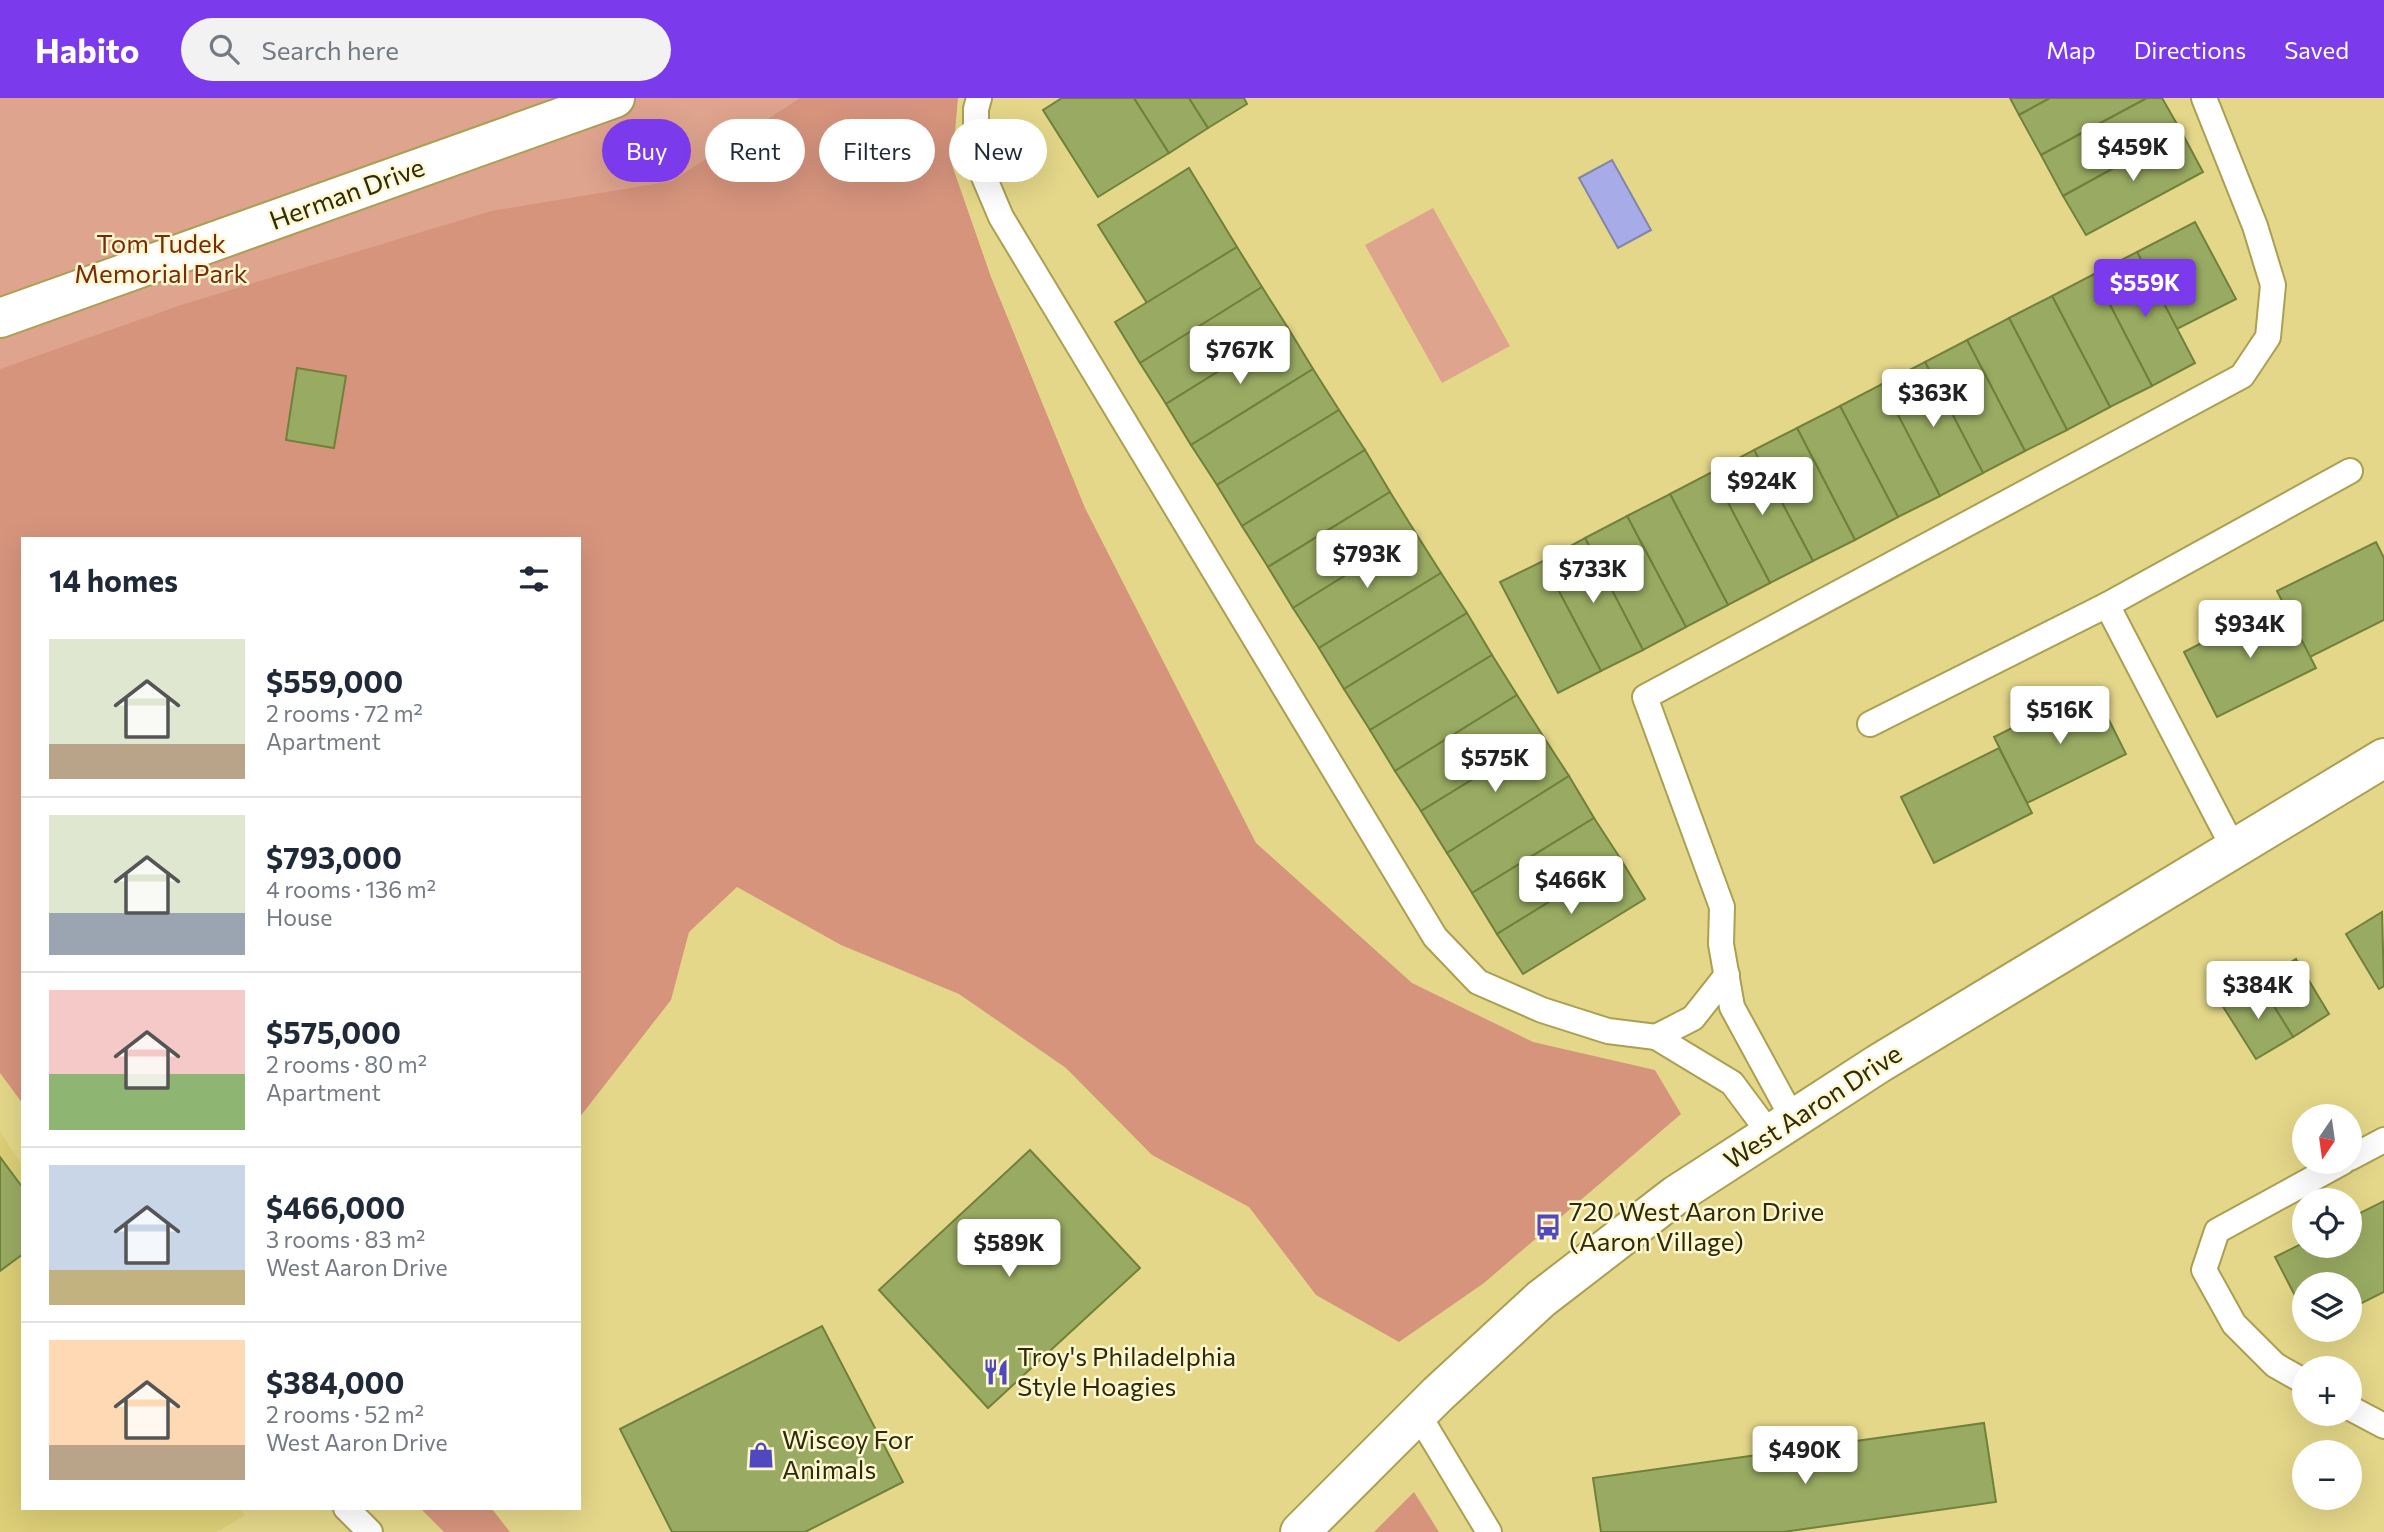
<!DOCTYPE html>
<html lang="en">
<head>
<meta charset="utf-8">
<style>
	body { margin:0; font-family:Commissioner,sans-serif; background:#f2f2f3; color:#1f2937; height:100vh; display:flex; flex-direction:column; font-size:26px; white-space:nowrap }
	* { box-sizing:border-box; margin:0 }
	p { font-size:23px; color:#747a83 }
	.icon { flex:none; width:38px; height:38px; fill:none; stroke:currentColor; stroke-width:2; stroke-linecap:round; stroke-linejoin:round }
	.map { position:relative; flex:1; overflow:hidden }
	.side { position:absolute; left:21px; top:439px; width:560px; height:973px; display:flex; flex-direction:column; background:#fff; border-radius:0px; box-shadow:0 7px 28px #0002 }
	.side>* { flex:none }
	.hud { position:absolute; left:602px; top:21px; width:665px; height:63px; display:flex; gap:14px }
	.needle { width:46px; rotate:193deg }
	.fabs { position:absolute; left:2292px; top:1006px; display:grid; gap:14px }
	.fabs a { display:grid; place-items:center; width:70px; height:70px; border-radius:50%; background:#fff; box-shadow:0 7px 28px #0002; font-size:35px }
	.price { position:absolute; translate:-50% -60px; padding:0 16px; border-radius:7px; background:#fff; color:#222; font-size:23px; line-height:46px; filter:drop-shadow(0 2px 4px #0008) }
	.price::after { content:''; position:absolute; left:50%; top:42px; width:21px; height:16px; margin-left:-10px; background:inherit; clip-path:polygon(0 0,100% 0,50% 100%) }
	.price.active { background:#7c3aed; color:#fff }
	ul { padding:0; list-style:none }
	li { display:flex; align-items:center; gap:21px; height:175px; padding:0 28px }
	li+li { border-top:2px solid #e0e1e3 }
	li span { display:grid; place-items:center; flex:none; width:196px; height:140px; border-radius:0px; color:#555 }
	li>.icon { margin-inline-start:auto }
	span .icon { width:84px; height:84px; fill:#fffc; stroke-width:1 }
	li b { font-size:30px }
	h2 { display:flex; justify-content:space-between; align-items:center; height:84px; padding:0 28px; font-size:30px }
	.pill { padding:0 24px; border-radius:32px; background:#fff; box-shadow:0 7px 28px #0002; font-size:24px; line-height:63px }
	.pill.active { background:#7c3aed; color:#fff }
	header { display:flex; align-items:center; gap:42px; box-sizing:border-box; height:98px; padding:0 35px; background:#7c3aed; color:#fff }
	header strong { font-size:33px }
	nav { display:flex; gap:38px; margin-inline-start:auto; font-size:24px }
	.search { width:490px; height:63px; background:#f2f2f3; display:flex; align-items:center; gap:18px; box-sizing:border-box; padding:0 24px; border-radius:38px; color:#747a83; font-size:26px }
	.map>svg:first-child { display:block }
	.built { fill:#ddcf77 }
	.green { fill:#dfa48e }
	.forest { fill:#d6947d }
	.water { fill:#a7ace9; stroke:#8385a6; stroke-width:2 }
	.building { fill:#99ab62; stroke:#718139; stroke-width:2 }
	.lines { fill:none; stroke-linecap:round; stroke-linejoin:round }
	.lane-casing { stroke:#ab9f51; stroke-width:28 }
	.street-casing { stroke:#ab9f51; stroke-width:42 }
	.secondary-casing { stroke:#ab9f51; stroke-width:42 }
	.lane { stroke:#fff; stroke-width:24 }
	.street { stroke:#fff; stroke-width:38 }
	.secondary { stroke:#fff; stroke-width:38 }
	.labels { text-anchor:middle; stroke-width:5; stroke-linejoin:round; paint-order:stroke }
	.street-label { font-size:26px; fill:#2f2a09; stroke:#fdf8d1 }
	.park-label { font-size:26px; fill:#792b08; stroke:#fdf8d1 }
	.poi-label { font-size:26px; fill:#2f2a09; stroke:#fdf8d1; text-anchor:start }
</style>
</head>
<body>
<header>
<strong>Habito</strong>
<div class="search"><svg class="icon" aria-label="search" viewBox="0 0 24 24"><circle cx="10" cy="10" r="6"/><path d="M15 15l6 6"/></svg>Search here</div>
<nav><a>Map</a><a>Directions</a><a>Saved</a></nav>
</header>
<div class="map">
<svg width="2384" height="1434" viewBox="0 0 2384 1434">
	<rect width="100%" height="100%" fill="#e4d789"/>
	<!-- built -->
	<polygon class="built" points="0,1033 23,1069 23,1410 241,1411 245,1417 217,1434 0,1434"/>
	<!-- green -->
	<g class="green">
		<polygon points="0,0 877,0 0,383"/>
		<polygon points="1433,110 1510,248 1442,285 1365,147"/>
	</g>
	<!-- forest -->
	<g class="forest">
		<polygon points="800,0 958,0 952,67 991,179 1085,410 1256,745 1412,885 1533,944 1655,972 1681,1016 1484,1185 1399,1244 1316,1197 1249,1109 1152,1057 1066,970 959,896 841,847 737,789 689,834 671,902 579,1020 579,441 23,441 23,1006 0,975 0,271 181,207 491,113 672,83"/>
		<polygon points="1414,1394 1439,1434 1374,1434"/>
		<polygon points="421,1411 492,1411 510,1434 444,1434"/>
	</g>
	<!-- water -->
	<polygon class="water" points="1612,62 1651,132 1618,150 1579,80"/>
	<!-- building -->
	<g class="building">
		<polygon points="1062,0 1134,0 1169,55 1098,99 1043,12"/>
		<polygon points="1134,0 1189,0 1208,30 1169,55"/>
		<polygon points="1189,0 1244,0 1247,6 1208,30"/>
		<polygon points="2010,0 2050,0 2019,17"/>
		<polygon points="2050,0 2147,0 2041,57 2019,17"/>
		<polygon points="2147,0 2162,0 2181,33 2063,98 2041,57"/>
		<polygon points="2181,33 2203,74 2086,137 2063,98"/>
		<polygon points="1189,70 1237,149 1147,205 1098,127"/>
		<polygon points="2195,124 2236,201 2177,231 2137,154"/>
		<polygon points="1237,149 1262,189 1140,265 1115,224"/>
		<polygon points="2137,154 2195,265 2152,288 2094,176"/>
		<polygon points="2094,176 2152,288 2110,309 2052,198"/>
		<polygon points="1262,189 1288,230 1166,306 1140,265"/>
		<polygon points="2052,198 2110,309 2067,332 2009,220"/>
		<polygon points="2009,220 2067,332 2025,353 1967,242"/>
		<polygon points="1288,230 1313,271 1191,347 1166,306"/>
		<polygon points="1967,242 2025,353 1983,375 1925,264"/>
		<polygon points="1925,264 1983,375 1940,398 1882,286"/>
		<polygon points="297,270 346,278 334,350 286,342"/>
		<polygon points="1313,271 1339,312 1217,387 1191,347"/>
		<polygon points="1882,286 1940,398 1898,419 1840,308"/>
		<polygon points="1840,308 1898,419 1855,442 1797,330"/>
		<polygon points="1339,312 1365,352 1242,428 1217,387"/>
		<polygon points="1797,330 1855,442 1813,463 1754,352"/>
		<polygon points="1365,352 1390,394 1268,469 1242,428"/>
		<polygon points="1754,352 1813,463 1770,485 1712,374"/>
		<polygon points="1712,374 1770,485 1728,507 1670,396"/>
		<polygon points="1390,394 1415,434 1293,510 1268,469"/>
		<polygon points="1670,396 1728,507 1686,529 1627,418"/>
		<polygon points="1627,418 1686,529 1643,552 1585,440"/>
		<polygon points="1415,434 1441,475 1319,550 1293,510"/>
		<polygon points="1585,440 1643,552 1601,573 1543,463"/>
		<polygon points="2376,444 2384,460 2384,522 2310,559 2277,493"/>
		<polygon points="1543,463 1601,573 1558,595 1500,484"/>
		<polygon points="1441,475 1467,515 1344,591 1319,550"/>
		<polygon points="2282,504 2316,570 2217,619 2184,554"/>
		<polygon points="1467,515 1492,557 1370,632 1344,591"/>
		<polygon points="1492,557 1517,597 1395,673 1370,632"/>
		<polygon points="2093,590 2126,656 2027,705 1994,639"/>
		<polygon points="1517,597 1543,638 1421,713 1395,673"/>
		<polygon points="1543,638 1569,678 1447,755 1421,713"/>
		<polygon points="1999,650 2032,715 1934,765 1901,699"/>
		<polygon points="1569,678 1594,720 1472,795 1447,755"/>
		<polygon points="1594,720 1620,760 1497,836 1472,795"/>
		<polygon points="1620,760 1645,801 1523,876 1497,836"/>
		<polygon points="2382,814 2384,888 2379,891 2346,836"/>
		<polygon points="2296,861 2329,916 2293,939 2259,884"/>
		<polygon points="2259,884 2293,939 2256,961 2222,907"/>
		<polygon points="1030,1052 1140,1170 988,1310 879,1192"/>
		<polygon points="0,1059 23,1090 23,1156 0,1173"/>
		<polygon points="2384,1103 2384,1194 2350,1211 2350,1186 2305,1186 2305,1217 2275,1159 2305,1144 2305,1148 2350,1148 2350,1120"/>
		<polygon points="822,1228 903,1384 805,1434 672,1434 620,1331"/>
		<polygon points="1984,1325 1996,1404 1783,1434 1601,1434 1593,1380"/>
	</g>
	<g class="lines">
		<!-- lane casing -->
		<g class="lane-casing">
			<g id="lane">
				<polyline points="979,0 976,11 976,60 1001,119 1435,839 1478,884 1542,912 1608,933 1656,939 1732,985 1770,1036"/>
				<polyline points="2107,507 2234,751"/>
				<polyline points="1870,626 2107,507 2350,373"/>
				<polyline points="1656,939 1693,920 1727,877"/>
				<polyline points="1793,1021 1732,909 1721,846 1722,809 1645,599 2242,278 2268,239 2273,187 2255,128 2204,0"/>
				<polyline points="2350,1060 2384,1042"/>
				<polyline points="2305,1284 2275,1267 2234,1226 2204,1172 2217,1133 2343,1064"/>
				<polyline points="2350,1310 2384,1328"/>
				<polyline points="1418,1316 1489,1434"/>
				<polyline points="346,1410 370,1434"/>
			</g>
		</g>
		<!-- street casing -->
		<g class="street-casing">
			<polyline id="street" points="0,220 615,0"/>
		</g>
		<!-- secondary casing -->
		<g class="secondary-casing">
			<polyline id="secondary" points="1300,1434 1438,1296 1541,1201 1676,1097 1878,966 2384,660"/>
		</g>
		<!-- lane -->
		<use href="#lane" class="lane"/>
		<!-- street -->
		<use href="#street" class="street"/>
		<!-- secondary -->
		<use href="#secondary" class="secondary"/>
	</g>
	<!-- icons -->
	<defs>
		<g id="bus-bare" transform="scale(2.1)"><path d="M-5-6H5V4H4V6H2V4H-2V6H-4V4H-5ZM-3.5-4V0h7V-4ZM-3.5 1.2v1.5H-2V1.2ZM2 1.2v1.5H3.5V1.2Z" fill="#5048bf" stroke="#fdf8d1" stroke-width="2.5" paint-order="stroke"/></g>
		<g id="restaurant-bare" transform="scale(2.1)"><path d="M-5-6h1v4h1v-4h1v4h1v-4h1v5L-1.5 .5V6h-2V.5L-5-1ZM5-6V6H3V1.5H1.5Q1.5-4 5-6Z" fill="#5048bf" stroke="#fdf8d1" stroke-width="2.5" paint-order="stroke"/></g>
		<g id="shop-bare" transform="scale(2.1)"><path d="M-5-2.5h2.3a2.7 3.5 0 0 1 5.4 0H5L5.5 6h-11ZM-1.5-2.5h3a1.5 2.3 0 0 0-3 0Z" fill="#5048bf" stroke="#fdf8d1" stroke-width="2.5" paint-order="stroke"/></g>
	</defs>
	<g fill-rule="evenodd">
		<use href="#bus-bare" x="1548" y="1129"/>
		<use href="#restaurant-bare" x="996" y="1274"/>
		<use href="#shop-bare" x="761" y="1357"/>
	</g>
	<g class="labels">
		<!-- street labels -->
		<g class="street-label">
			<text transform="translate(347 96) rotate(-20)" y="9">Herman Drive</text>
			<text transform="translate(1813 1009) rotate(-33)" y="9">West Aaron Drive</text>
		</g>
		<!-- park labels -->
		<g class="park-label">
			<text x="161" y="155">Tom Tudek<tspan x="161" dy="30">Memorial Park</tspan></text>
		</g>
		<!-- poi labels -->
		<g class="poi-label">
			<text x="1569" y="1123">720 West Aaron Drive<tspan x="1569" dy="30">(Aaron Village)</tspan></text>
			<text x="1017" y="1268">Troy's Philadelphia<tspan x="1017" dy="30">Style Hoagies</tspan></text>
			<text x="782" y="1351">Wiscoy For<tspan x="782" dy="30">Animals</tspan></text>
		</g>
	</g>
</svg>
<div class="fabs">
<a><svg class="needle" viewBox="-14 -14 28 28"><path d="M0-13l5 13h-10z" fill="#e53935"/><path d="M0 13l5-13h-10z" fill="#747a83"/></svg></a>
<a><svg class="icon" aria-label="locate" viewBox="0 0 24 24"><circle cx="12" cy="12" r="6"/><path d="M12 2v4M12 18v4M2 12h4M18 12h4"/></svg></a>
<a><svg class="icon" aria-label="layers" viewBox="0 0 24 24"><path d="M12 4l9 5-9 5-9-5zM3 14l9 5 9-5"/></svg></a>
<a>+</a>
<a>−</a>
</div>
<b class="price" style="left:2133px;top:85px">$459K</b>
<b class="price active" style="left:2145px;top:221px">$559K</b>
<b class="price" style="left:1240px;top:288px">$767K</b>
<b class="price" style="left:1933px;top:331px">$363K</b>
<b class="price" style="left:1762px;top:419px">$924K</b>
<b class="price" style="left:1367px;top:492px">$793K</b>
<b class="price" style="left:1593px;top:507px">$733K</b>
<b class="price" style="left:2250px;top:562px">$934K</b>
<b class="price" style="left:2060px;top:648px">$516K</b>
<b class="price" style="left:1495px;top:696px">$575K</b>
<b class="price" style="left:1571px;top:818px">$466K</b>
<b class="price" style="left:2258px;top:923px">$384K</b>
<b class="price" style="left:1009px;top:1181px">$589K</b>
<b class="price" style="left:1805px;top:1388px">$490K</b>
<div class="hud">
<a class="pill active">Buy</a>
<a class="pill">Rent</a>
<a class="pill">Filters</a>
<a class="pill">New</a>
</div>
<section class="side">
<h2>14 homes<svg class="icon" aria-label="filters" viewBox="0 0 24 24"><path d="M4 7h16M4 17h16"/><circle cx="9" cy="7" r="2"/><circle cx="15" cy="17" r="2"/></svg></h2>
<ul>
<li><span style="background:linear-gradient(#dfe7d0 75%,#b9a48a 0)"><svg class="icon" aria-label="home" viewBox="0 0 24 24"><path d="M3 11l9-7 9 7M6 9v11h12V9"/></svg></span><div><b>$559,000</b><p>2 rooms · 72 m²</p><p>Apartment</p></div></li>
<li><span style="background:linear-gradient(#dfe7d0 70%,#9aa5b1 0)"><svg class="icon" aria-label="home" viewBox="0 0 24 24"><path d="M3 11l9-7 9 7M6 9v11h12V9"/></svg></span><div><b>$793,000</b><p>4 rooms · 136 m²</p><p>House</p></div></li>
<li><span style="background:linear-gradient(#f6c9c9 60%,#8fb573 0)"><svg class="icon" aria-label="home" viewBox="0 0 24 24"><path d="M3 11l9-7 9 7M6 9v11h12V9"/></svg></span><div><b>$575,000</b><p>2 rooms · 80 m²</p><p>Apartment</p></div></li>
<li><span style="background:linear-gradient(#c9d6e8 75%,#c2b280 0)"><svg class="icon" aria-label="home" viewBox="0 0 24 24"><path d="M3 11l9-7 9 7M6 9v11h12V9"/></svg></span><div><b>$466,000</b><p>3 rooms · 83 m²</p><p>West Aaron Drive</p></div></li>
<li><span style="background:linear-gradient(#ffd9b3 75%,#b9a48a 0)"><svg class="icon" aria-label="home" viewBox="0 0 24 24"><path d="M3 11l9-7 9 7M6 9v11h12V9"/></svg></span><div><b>$384,000</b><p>2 rooms · 52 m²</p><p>West Aaron Drive</p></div></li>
</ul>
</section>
</div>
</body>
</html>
